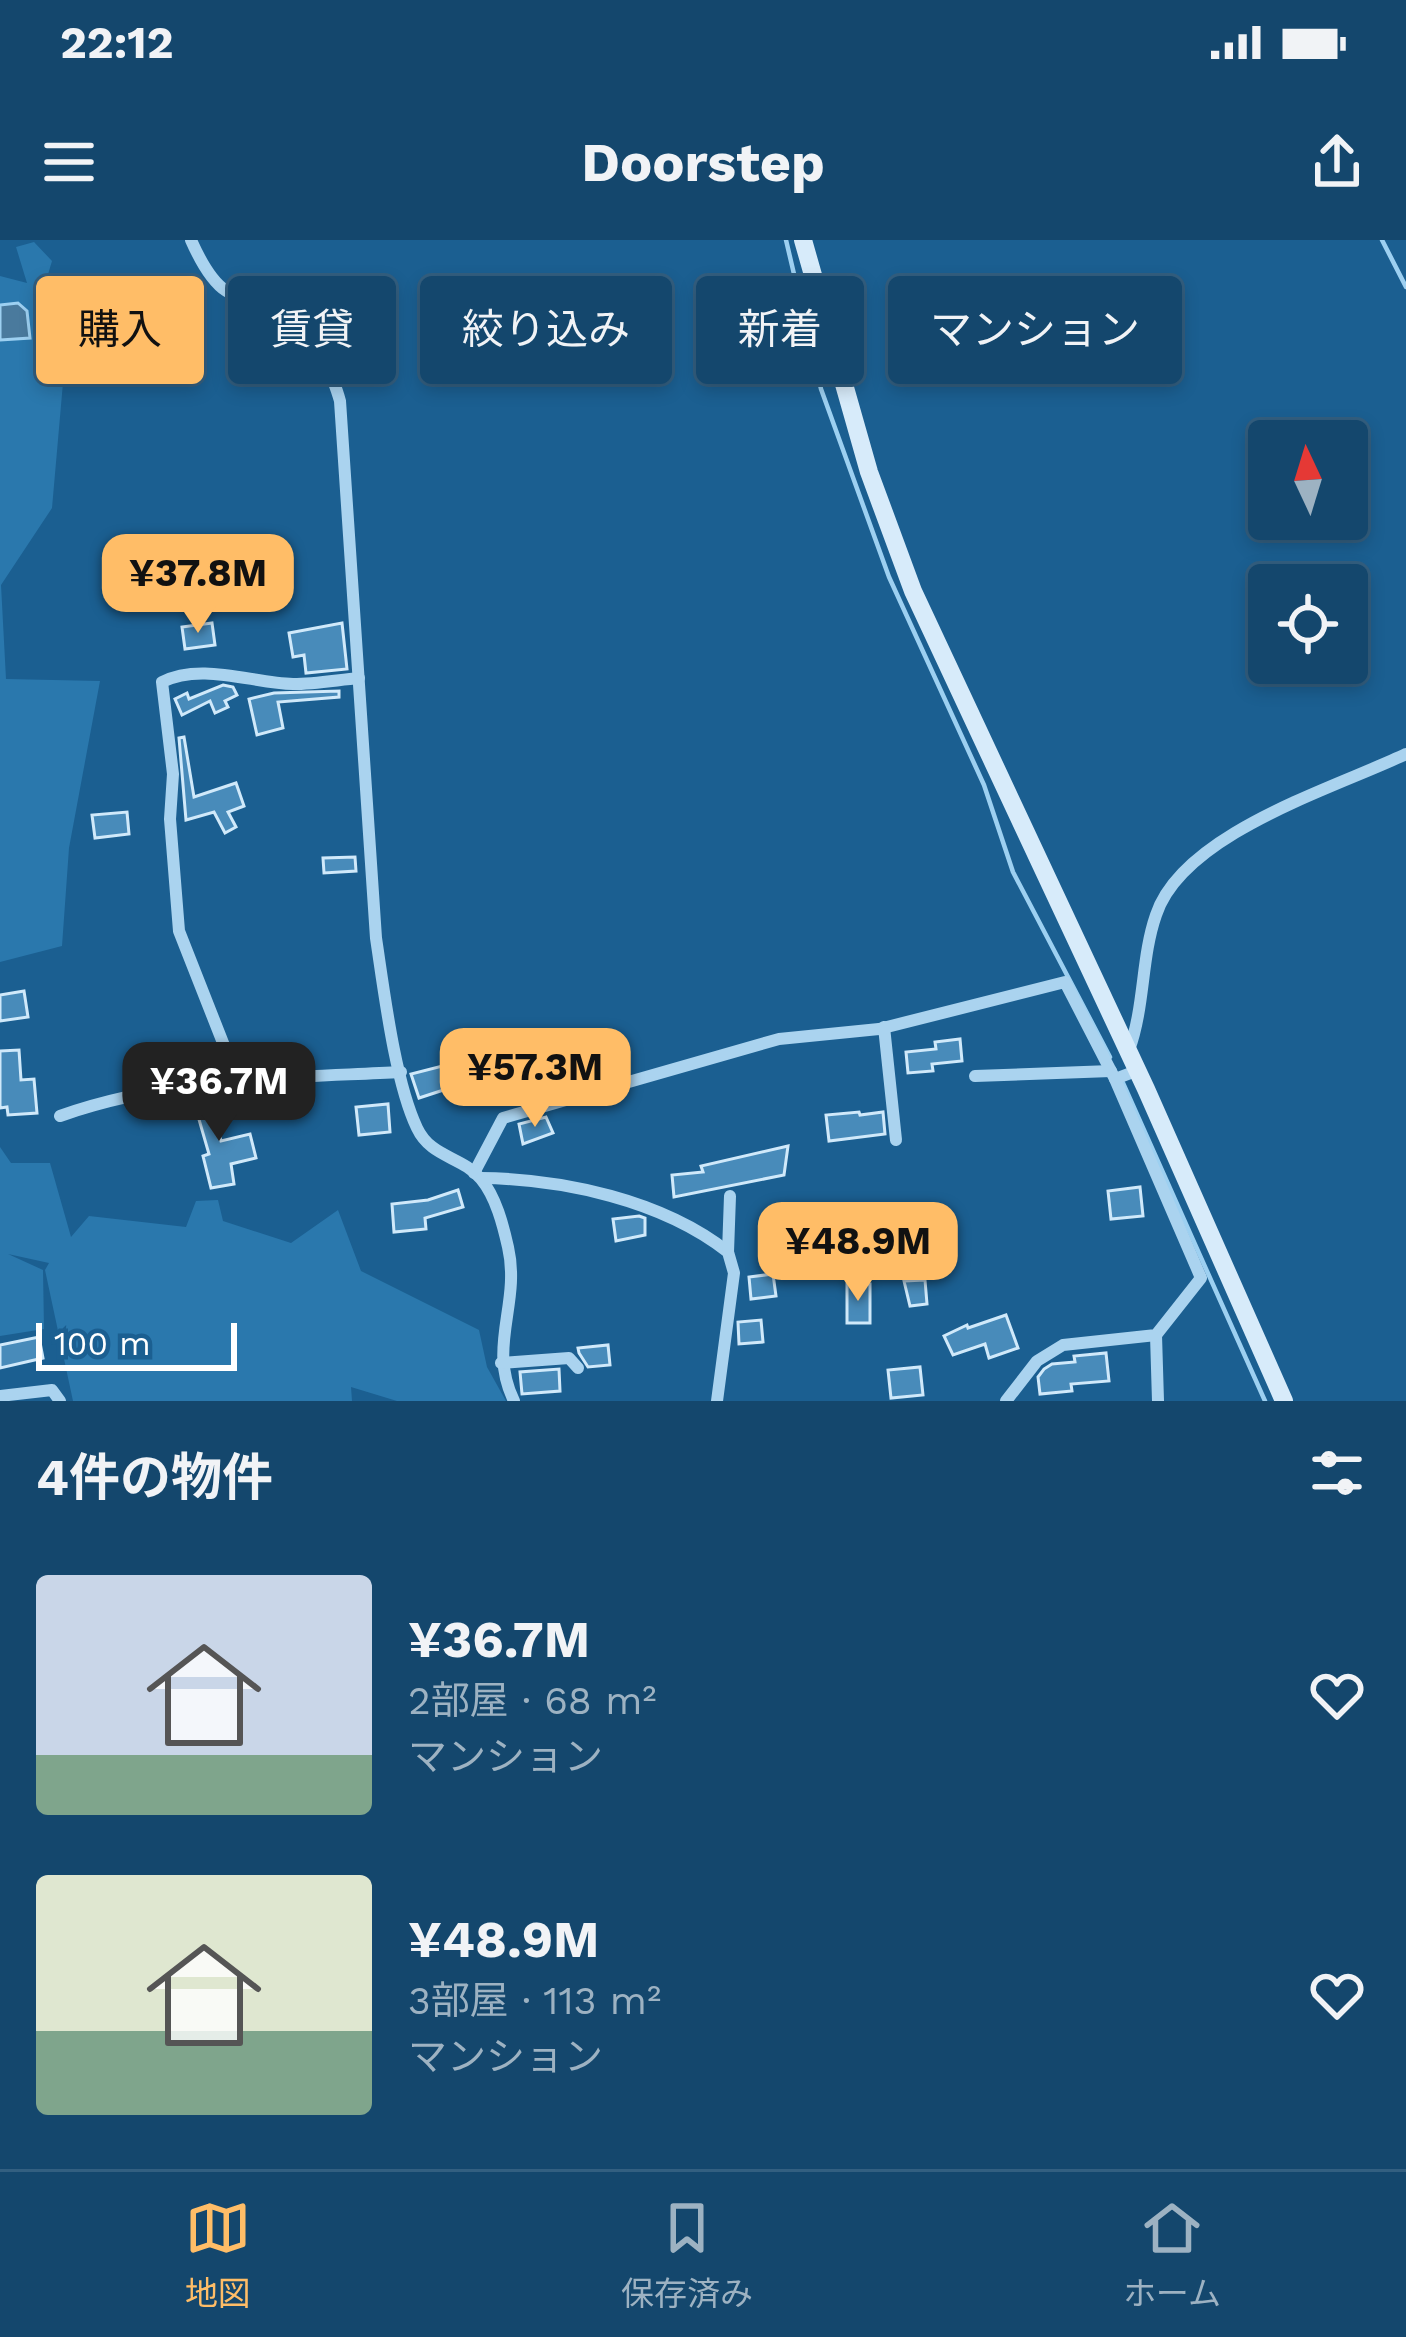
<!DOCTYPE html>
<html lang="ja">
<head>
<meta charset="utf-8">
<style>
	body { margin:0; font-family:"Work Sans","Noto Sans JP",sans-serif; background:#1d4e72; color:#f1f3f6; height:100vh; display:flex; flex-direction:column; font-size:45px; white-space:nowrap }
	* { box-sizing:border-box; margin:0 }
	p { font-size:39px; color:#9db2c2 }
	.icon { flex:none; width:66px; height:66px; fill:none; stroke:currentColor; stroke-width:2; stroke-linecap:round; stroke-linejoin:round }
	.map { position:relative; height:1161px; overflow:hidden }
	.drawer { display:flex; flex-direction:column; background:#14476d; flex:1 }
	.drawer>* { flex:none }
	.hud { position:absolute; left:36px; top:36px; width:1335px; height:108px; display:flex; gap:24px }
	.needle { width:78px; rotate:356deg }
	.fabs { position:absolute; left:1248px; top:180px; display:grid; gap:24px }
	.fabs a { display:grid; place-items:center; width:120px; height:120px; border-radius:12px; background:#14476d; box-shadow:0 6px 18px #0003,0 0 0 3px #335f80; font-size:60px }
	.scale { position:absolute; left:36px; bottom:30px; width:201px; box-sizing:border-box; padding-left:12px; border:6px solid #fff; border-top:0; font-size:33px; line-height:42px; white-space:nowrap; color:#fff; -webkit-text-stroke:9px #1b5f91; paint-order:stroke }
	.price { position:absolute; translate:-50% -102px; padding:0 27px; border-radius:24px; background:#ffbd67; color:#111; font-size:39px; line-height:78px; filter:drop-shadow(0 3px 6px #0008) }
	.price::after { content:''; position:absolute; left:50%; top:72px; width:36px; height:27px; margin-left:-18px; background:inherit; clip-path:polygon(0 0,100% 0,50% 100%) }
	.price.selected { background:#222; color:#fff }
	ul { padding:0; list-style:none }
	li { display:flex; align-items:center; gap:36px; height:300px; padding:0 36px }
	li span { display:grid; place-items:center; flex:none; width:336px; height:240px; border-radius:12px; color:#555 }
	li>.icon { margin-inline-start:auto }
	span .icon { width:144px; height:144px; fill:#fffc; stroke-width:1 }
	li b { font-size:51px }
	h2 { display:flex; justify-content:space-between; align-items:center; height:144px; padding:0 36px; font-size:51px }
	.pill { padding:0 42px; border-radius:12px; background:#14476d; box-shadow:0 6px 18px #0003,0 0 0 3px #335f80; font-size:42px; line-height:108px }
	.pill.selected { background:#ffbd67; color:#111 }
	.status { display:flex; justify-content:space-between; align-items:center; height:84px; padding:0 60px; background:#14476d; direction:ltr }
	.status svg { height:33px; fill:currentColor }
	header { display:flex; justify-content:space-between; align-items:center; height:156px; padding:0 36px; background:#14476d; font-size:54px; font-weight:700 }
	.tab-bar { display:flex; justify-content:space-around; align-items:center; height:168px; border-top:3px solid #335f80; background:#14476d; font-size:33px; color:#9db2c2 }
	.tab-bar a { display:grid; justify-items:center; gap:6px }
	.tab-bar .selected { color:#ffbd67 }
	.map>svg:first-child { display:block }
	.green { fill:#2a78ad }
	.water { fill:#4a7a9d; stroke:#9dd0f1; stroke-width:3 }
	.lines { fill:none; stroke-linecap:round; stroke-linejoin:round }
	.stream { stroke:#9dd0f1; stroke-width:4.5 }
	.building { fill:#488bba; stroke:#d0e9fa; stroke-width:3 }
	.street { stroke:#aad3ef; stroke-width:12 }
	.secondary { stroke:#d7ebfa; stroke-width:18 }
</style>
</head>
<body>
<div class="status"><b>22:12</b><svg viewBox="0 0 49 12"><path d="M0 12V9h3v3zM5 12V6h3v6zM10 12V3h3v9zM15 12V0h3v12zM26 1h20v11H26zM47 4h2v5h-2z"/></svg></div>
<header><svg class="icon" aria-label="menu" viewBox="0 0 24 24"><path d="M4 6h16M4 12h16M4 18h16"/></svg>Doorstep<svg class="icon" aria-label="share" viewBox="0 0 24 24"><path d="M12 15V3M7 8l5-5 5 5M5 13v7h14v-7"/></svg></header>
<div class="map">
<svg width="1406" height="1161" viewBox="0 0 1406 1161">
	<rect width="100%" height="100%" fill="#1b5f91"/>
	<!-- green -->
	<g class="green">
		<polygon points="34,2 52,21 46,41 67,97 52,268 1,345 6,439 100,441 69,608 62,706 0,722 0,36 27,43 16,7"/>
		<polygon points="0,907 11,923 50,923 71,997 89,976 186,987 196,961 218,960 223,981 291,1003 338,970 361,1031 479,1090 487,1127 506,1161 397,1161 351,1147 352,1161 73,1161 45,1030 49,1023 8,1014 43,1030 44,1089 0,1096"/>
	</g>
	<!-- water -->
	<polygon class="water" points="18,63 27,71 30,98 0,100 0,65"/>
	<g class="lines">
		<!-- stream -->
		<g class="stream">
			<polyline points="786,0 821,149 889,337 984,545 1013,632 1110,817"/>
			<polyline points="1382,0 1406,47"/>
			<polyline points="1123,843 1265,1161"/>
		</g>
	</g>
	<!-- building -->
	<g class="building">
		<polygon points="212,383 215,405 185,409 182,387"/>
		<polygon points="342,383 347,429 306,433 304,415 293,417 289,393"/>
		<polygon points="223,445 233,447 237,455 225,461 228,467 215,473 210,461 182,475 175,459 187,453 189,459"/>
		<polygon points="339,451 339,457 278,462 283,488 257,495 249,459 274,453"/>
		<polygon points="184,497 194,557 236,543 244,566 228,572 236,587 225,593 214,572 186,580 179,498"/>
		<polygon points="127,572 129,594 95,598 92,575"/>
		<polygon points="355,617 356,631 324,633 323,618"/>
		<polygon points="24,751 28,777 0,781 0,755"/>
		<polygon points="960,799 962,821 932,824 933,831 908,833 906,812 936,809 935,802"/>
		<polygon points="19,810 21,840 34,839 37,873 8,875 7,867 0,868 0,811"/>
		<polygon points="458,822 465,843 419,858 411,834"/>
		<polygon points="209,856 221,901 250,894 256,918 231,924 234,944 211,948 203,916 209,914 196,869 182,870 182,858"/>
		<polygon points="388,864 390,892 359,895 356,867"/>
		<polygon points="859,872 860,875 883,872 885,894 829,901 826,875"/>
		<polygon points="546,877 553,893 523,904 519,884"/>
		<polygon points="788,906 784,935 674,957 672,935 703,932 701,926"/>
		<polygon points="1140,947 1143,976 1111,979 1108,951"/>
		<polygon points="458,950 463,967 425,978 426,989 394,992 392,964 428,960"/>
		<polygon points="639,976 645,978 645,995 616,1001 613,979"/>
		<polygon points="773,1034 776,1056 751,1059 749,1037"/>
		<polygon points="925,1040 927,1064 910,1066 904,1041"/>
		<rect x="847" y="1044" width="23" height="39"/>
		<polygon points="1006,1075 1018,1108 989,1118 985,1104 953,1115 944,1096 967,1085 968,1088"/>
		<polygon points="761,1080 763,1102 739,1104 738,1082"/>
		<polygon points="39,1097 43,1118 0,1128 0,1105"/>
		<polygon points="608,1105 610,1125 588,1127 579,1113 578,1108"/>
		<polygon points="1106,1113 1109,1141 1071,1144 1072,1151 1040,1154 1038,1137 1044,1129 1052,1124 1075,1122 1074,1116"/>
		<polygon points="920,1127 923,1155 891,1158 888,1130"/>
		<polygon points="559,1129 560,1151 522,1154 520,1132"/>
	</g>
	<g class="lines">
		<!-- street -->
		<g class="street">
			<path d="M 191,0 C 234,97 258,31 294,66 C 309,81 334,139 340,161 L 376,698 C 384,751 395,842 417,888 C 431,918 462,916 481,939 C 496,957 503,985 508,1007 C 521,1064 487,1106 514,1161"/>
			<polyline points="884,787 896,900"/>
			<path d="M 1129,810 C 1145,766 1141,718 1156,675 C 1183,593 1335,548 1406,514"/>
			<polyline points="975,836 1111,831"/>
			<path d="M 238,841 L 179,691 L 170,579 L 173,534 L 162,442 C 201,422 252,443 293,444 C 315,444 337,440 359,438"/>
			<path d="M 60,876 C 170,837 286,838 401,832"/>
			<polyline points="474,933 503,878 779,799 879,789 1065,742 1115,839"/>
			<path d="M 481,938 C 563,939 662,960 728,1012 L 734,1033 L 717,1161"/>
			<polyline points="728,1012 730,956"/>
			<polyline points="1156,1095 1158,1161"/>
			<polyline points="501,1123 569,1118 578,1128"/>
			<polyline points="0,1156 52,1150 60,1161"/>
			<polyline points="1006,1161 1037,1121 1063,1105 1156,1095 1201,1038 1115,839 1136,831"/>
		</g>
		<!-- secondary -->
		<polyline class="secondary" points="803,0 869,232 913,351 1146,849 1284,1161"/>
	</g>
</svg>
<div class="fabs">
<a><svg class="needle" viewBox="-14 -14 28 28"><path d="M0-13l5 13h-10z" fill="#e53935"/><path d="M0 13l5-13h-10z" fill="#9db2c2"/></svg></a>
<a><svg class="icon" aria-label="locate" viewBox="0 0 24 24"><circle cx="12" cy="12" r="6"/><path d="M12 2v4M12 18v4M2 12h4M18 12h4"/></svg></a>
</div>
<div class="scale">100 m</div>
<b class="price" style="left:198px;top:396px">¥37.8M</b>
<b class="price" style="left:535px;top:890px">¥57.3M</b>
<b class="price selected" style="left:219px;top:904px">¥36.7M</b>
<b class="price" style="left:858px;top:1064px">¥48.9M</b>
<div class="hud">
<a class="pill selected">購入</a>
<a class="pill">賃貸</a>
<a class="pill">絞り込み</a>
<a class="pill">新着</a>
<a class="pill">マンション</a>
</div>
</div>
<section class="drawer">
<h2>4件の物件<svg class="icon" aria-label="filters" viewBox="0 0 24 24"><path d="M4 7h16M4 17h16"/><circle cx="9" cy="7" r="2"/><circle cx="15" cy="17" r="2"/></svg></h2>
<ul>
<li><span style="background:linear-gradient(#c9d6e8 75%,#7fa58c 0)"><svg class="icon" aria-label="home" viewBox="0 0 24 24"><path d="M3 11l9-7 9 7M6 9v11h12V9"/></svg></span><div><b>¥36.7M</b><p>2部屋 · 68 m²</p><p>マンション</p></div><svg class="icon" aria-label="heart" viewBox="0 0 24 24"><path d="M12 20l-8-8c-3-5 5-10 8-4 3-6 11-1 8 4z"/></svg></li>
<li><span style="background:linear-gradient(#dfe7d0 65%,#7fa58c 0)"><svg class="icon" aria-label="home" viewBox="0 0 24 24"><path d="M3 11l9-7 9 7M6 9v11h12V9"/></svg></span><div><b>¥48.9M</b><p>3部屋 · 113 m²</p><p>マンション</p></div><svg class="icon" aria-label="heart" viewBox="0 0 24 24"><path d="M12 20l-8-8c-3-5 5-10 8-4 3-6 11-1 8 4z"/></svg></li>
</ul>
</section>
<nav class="tab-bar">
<a class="selected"><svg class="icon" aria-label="map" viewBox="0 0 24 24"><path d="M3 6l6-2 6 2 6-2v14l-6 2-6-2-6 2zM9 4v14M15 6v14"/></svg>地図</a>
<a><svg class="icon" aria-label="saved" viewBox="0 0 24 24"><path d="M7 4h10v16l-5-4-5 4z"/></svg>保存済み</a>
<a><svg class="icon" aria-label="home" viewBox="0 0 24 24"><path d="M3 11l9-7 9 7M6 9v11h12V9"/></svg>ホーム</a>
</nav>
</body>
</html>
